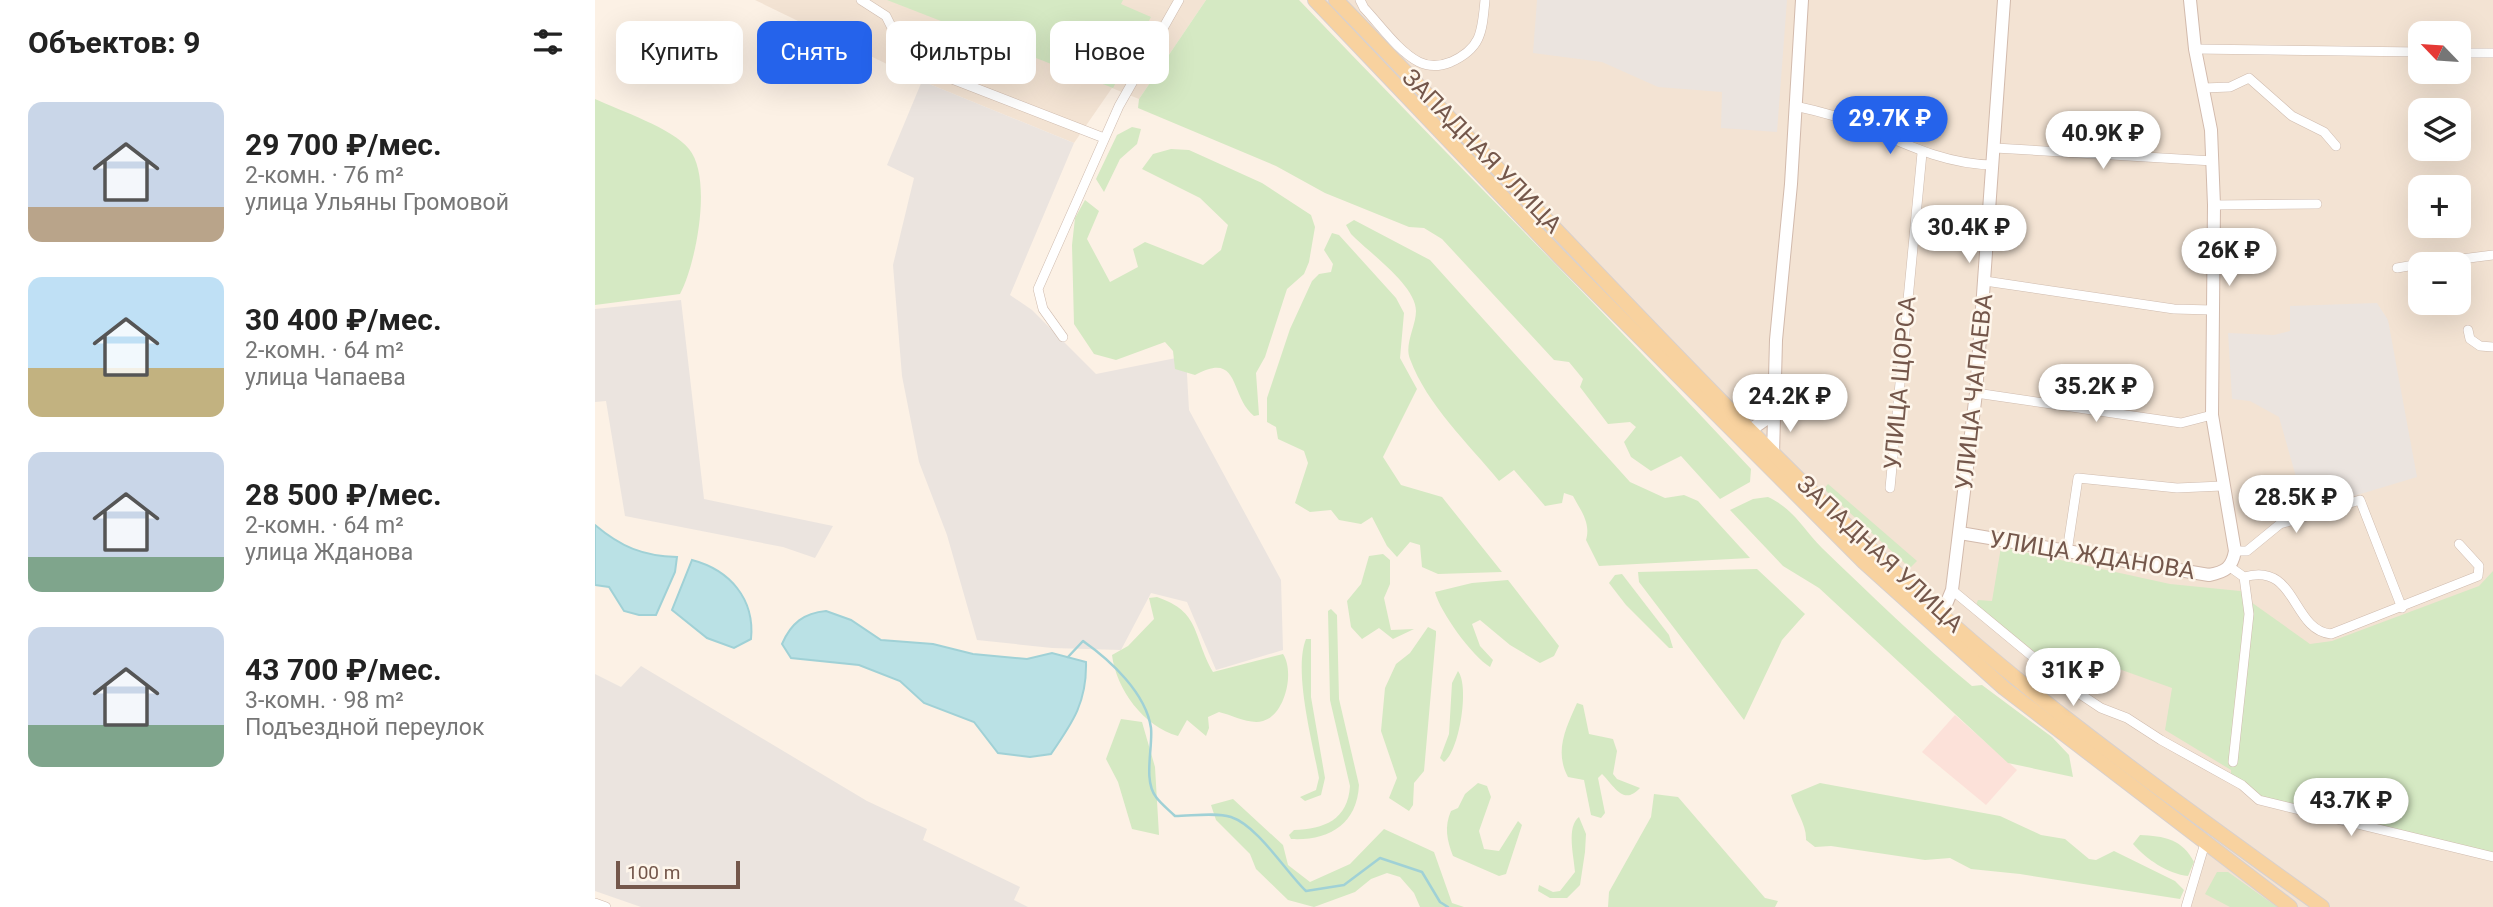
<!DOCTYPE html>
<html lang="ru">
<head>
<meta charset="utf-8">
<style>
	body { margin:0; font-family:Roboto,sans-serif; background:#f2f2f2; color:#222; height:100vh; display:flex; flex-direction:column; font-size:26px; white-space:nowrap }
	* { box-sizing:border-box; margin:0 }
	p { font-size:23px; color:#767676 }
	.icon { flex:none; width:38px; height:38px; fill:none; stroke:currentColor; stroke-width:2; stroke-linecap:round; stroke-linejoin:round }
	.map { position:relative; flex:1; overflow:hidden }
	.panel { display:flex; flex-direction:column; background:#fff; width:595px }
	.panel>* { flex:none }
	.guide { position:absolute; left:21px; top:21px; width:665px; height:63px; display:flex; gap:14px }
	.needle { width:46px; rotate:295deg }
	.buttons { position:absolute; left:1813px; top:21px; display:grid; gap:14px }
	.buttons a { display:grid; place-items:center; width:63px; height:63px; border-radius:14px; background:#fff; box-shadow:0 7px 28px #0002; font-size:35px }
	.scale { position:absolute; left:21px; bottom:18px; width:124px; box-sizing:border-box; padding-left:7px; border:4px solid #74574b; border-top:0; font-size:19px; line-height:24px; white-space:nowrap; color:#74574b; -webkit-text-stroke:5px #fef6eb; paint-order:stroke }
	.price { position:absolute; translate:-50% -60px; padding:0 16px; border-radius:24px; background:#fff; color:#222; font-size:23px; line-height:46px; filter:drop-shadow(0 2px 4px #0008) }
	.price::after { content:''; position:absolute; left:50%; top:42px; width:21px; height:16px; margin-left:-10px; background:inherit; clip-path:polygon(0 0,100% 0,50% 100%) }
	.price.on { background:#2563eb; color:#fff }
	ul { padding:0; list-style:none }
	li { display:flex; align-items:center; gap:21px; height:175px; padding:0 28px }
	li span { display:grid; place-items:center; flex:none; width:196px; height:140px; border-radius:14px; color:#555 }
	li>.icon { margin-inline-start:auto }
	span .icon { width:84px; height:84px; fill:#fffc; stroke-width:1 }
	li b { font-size:30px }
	h2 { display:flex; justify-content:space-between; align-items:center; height:84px; padding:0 28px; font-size:30px }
	.chip { padding:0 24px; border-radius:14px; background:#fff; box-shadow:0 7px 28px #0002; font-size:24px; line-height:63px }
	.chip.on { background:#2563eb; color:#fff }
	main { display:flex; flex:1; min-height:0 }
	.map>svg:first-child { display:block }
	.residential { fill:#f3e3d3; fill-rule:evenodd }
	.commercial { fill:#fce1d9 }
	.industrial { fill:#ebe4df }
	.green { fill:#d5e9c3 }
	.water { fill:#bae1e5; stroke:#a0d1d6; stroke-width:2 }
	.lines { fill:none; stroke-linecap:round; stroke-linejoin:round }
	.stream { stroke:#a0d1d6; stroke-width:2.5 }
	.street-casing { stroke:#cfbbae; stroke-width:10 }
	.secondary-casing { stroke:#d2baac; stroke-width:14 }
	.primary-casing { stroke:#d8d0cd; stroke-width:16 }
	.street { stroke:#fff; stroke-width:9 }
	.secondary { stroke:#fff; stroke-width:12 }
	.primary { stroke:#f8d29f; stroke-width:14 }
	.labels { text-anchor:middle; stroke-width:5; stroke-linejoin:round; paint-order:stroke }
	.street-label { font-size:24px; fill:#74574b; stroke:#fef6eb }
</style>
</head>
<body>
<main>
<section class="panel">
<h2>Объектов: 9<svg class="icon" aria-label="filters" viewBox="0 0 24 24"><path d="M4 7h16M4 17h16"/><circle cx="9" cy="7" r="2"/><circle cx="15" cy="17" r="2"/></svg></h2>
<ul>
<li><span style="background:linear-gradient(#c9d6e8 75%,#b9a48a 0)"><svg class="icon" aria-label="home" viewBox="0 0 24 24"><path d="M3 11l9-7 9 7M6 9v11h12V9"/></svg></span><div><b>29 700 ₽/мес.</b><p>2-комн. · 76 m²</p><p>улица Ульяны Громовой</p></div></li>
<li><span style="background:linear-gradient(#bfe0f5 65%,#c2b280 0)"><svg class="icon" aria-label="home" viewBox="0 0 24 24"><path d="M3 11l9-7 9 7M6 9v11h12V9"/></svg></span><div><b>30 400 ₽/мес.</b><p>2-комн. · 64 m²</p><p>улица Чапаева</p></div></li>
<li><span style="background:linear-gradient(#c9d6e8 75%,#7fa58c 0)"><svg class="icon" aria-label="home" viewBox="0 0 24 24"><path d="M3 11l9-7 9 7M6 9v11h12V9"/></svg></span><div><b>28 500 ₽/мес.</b><p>2-комн. · 64 m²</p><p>улица Жданова</p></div></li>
<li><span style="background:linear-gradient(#c9d6e8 70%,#7fa58c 0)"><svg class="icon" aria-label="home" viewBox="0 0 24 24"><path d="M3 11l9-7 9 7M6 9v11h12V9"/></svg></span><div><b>43 700 ₽/мес.</b><p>3-комн. · 98 m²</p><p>Подъездной переулок</p></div></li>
</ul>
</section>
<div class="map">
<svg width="1898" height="907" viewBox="0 0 1898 907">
	<rect width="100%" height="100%" fill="#fcf1e5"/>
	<!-- residential -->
	<g class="residential">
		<polygon points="160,0 611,0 544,99 517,88 479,143 327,81"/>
		<path d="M 717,0 L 1898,0 L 1898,907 L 1591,907 L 1610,843 L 1338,625 ZM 1825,33 L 1864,33 L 1864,72 L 1825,72 ZM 1825,110 L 1864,110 L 1864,149 L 1825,149 ZM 1825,187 L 1864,187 L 1864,226 L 1825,226 ZM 1825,264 L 1864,264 L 1864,303 L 1825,303 Z"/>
	</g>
	<!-- commercial -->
	<polygon class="commercial" points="1360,715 1422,770 1391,805 1327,752"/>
	<!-- industrial -->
	<g class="industrial">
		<polygon points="942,0 1192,0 1182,132 1126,128 1127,92 1063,87 1007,62 938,53"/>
		<polygon points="327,81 479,143 415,295 437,310 501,374 591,356 594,410 686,580 688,650 621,670 592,602 556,593 526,650 457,648 382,640 352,535 324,462 307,376 298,265 319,178 292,165"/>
		<polygon points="86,300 109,499 238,526 220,558 188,547 30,516 11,401 0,402 0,309"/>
		<polygon points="1782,303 1793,320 1822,477 1709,511 1696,482 1701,477 1684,417 1655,401 1637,399 1633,333 1679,335 1695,331 1695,306"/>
		<polygon points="46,666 272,801 332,829 328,840 425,887 419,900 433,907 46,907 0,891 0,674 26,687"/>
	</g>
	<!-- green -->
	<g class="green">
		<polygon points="292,0 528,0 526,4 556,17 518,88"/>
		<path d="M 611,0 L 704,0 C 854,157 1008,310 1156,469 L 1155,482 L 1125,499 L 1086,456 L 1056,471 L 1036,457 L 1029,442 L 1041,427 L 1035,422 L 1013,424 L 985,387 L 988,379 L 974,362 L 959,360 L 847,239 L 829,228 L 814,227 L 730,193 L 681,166 L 543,108 L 544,99 Z"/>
		<path d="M 0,99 C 26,111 77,128 94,149 C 118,178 101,264 85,294 L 0,305 Z"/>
		<polygon points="537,127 546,129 542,144 525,159 509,192 501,179 522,135"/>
		<path d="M 576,149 L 594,150 L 667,183 L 716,215 L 720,227 L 714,262 L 709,274 L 692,289 L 670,357 L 661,373 L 664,415 L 659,416 C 634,396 646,350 600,375 L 580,369 L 578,351 L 570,342 L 521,360 L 499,354 L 479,324 L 477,245 L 480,218 L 490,200 L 504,211 L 492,239 L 515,282 L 543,267 L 538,249 L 550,242 L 608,265 L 626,250 L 633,225 L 605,198 L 547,169 L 558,154 Z"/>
		<path d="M 759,220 L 835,260 L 1035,482 L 1070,498 L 1089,495 L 1103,501 L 1155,558 L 1004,566 L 991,540 C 996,523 986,511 978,496 L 969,493 L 967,503 L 950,506 L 919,470 L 904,481 C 873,443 832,405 815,359 C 809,345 821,326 821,311 C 821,285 773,252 756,234 L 751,225 Z"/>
		<polygon points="737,233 744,235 801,298 809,313 805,358 822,389 788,457 806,485 847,497 907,572 843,574 827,567 825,545 815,542 802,557 792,546 777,517 766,524 744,520 736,510 715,512 700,503 713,463 709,451 683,439 681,427 672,422 672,398 695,329 717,281 724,274 736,272 738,264 729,250"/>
		<polygon points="1233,484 1322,561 1315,568 1229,489"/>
		<path d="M 1173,497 C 1198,508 1208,529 1227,548 C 1276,595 1325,643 1377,686 L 1387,685 L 1457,737 L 1474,755 L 1478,777 L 1413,763 L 1224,588 L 1188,566 L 1135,510 L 1158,499 Z"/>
		<polygon points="1406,547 1575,584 1655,592 1656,602 1715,644 1737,641 1884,586 1898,571 1898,856 1671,800 1636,784 1636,770 1570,730 1577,688 1496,659 1489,679 1442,654 1381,605 1383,600 1397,601"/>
		<polygon points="788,554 795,560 795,584 789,598 796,630 819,629 798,639 784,628 767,639 756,627 752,601 766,584 774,556"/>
		<polygon points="1162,569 1210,614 1187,640 1149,720 1044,582 1043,572"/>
		<polygon points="1027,574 1074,635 1078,648 1074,648 1031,605 1014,583 1020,575"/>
		<path d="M 913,580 L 964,646 L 959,656 L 945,663 L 915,645 L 885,620 L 877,624 L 885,646 L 898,660 L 895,667 C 877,656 845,612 840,592 L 877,583 Z"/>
		<path d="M 562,597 C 606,612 597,635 618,672 L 688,654 C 700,672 690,715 668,721 C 655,725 637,715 624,712 L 613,717 L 614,728 L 611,736 L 592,720 L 583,736 C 549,727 521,689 517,655 L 533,646 L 559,619 L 554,598 Z"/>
		<path d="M 736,609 L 742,615 L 744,699 L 764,785 C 762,825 733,841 696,839 L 694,835 L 699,830 C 729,829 753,820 755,786 L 735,700 L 733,611 Z"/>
		<polygon points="833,627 841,631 841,635 829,771 819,783 818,805 814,811 794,798 802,778 786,731 790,688 801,664 815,653"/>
		<path d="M 711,639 L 716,639 L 716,697 L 730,778 L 726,795 L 710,801 L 705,797 L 721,790 L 724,778 C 718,744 698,671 711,639 Z"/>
		<path d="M 863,671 C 875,687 864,752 849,762 L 845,758 L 854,734 L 857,683 Z"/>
		<path d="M 982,703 L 988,705 L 994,734 L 1018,739 L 1022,751 L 1018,774 L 1022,779 L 1045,788 C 1028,807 1018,784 1007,774 L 1003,778 L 1010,813 L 1006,818 L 996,815 L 989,780 L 973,777 C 959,751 971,728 982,703 Z"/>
		<polygon points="526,719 547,722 560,767 564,835 537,829 523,782 511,759"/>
		<path d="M 883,783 L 892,786 L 896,797 L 884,831 L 889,849 L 904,851 L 923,821 L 927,825 L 911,874 L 904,876 L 858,856 C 852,840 849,827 856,811 L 863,808 L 870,794 Z"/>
		<path d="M 1225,783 L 1405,816 L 1446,835 L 1470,839 L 1494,859 L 1501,860 L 1519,851 L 1580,881 L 1589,890 L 1585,899 L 1425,874 L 1376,869 L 1355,858 L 1330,860 L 1236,846 L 1220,847 L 1211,840 C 1212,825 1200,810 1196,795 Z"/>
		<polygon points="1059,794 1083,797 1170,898 1183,901 1180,907 1013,907 1014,892 1056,817"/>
		<polygon points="638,799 688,845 693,865 715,882 755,864 789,829 839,852 857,903 869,907 825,907 819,893 805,877 792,873 776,879 760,892 719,907 693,900 661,869 655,854 621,820 616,805"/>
		<path d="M 984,817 L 991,834 L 990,852 L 985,885 L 972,898 L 955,898 L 943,891 L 944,885 L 958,892 L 965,891 L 980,872 C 979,856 971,827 984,817 Z"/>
		<path d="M 1545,835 C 1569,836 1587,839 1599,862 L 1593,876 C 1573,874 1551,859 1538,844 Z"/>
		<polygon points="1622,872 1633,872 1682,907 1635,907 1610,894"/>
	</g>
	<!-- water -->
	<g class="water">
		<path d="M 0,525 C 26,547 48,556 82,557 L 80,572 L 61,615 L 44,615 L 29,611 L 14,587 L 0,585 Z"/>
		<path d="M 97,560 C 135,570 160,599 156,639 L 139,648 L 112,638 L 77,610 Z"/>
		<path d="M 231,611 L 256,620 L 286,640 L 338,644 L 378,654 L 432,659 L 457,653 L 491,662 C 492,702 478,722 456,754 L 435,757 L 403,753 L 379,722 L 329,703 L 305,681 L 264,665 L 196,658 L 187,644 C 196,623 209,613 231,611 Z"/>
	</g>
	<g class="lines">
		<!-- stream -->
		<path class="stream" d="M 473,657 L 488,641 C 515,660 551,693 556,728 C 558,748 548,780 561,797 C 566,804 574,810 580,816 C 597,816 620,812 636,817 C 663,826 691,872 711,891 L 749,885 L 785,858 L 827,872 L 845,902 L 853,907"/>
		<!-- street casing -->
		<g class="street-casing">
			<g id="street">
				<polyline points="266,0 291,16 302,38 339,72 509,138"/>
				<path d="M 765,0 L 769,8 C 786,26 803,51 824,62 C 834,67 846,66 856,62 C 887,48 887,31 890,0"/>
				<polyline points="1600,49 1825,52"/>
				<polyline points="1864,53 1898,53"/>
				<polyline points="1609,88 1635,87 1654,78 1697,116 1729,132 1741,146"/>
				<path d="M 1200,106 C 1223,111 1246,117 1268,126 C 1312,145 1350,164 1398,165"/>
				<polyline points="1400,148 1618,161"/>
				<polyline points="1619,205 1722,204"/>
				<polyline points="1827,264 1898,255"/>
				<polyline points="1802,268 1825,264"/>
				<polyline points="1390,281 1579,309 1617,310"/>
				<polyline points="1873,330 1875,339 1885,346 1898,347"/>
				<polyline points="468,337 448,309 443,289 524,106 584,0"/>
				<polyline points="1381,393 1586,423 1617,415"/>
				<polyline points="1295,488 1327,153"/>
				<polyline points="1640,551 1652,551 1685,524 1765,500 1807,608"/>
				<polyline points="1472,552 1483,478 1582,488 1627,486"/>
				<polyline points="1635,567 1649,577 1654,614 1638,762"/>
				<path d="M 1649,577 C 1702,561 1696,630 1736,634 L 1883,576 L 1884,566 L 1864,544"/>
				<polyline points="1357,590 1473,686 1506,708 1532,718 1566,740 1647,785 1664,800 1898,857"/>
				<polyline points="0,903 11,907"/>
				<polyline points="1591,907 1610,843"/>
			</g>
		</g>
		<!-- secondary casing -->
		<g class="secondary-casing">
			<g id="secondary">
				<polyline points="1154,431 1178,414"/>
				<polyline points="1178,455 1181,340 1196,184 1207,0"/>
				<path d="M 1365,533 L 1614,575 C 1630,572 1637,568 1640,551 L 1617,415 L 1619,205 L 1616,130 L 1600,49 L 1595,0"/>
				<polyline points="1347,614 1357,590 1381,393 1409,0"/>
			</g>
		</g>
		<!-- primary casing -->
		<g class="primary-casing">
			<g id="primary">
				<polyline points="720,0 964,256 1269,562 1409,688 1695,907"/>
				<path d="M 741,0 C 936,200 1123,408 1327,597 C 1451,711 1591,808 1727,907"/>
			</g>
		</g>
		<!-- street -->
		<use href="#street" class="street"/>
		<!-- secondary -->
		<use href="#secondary" class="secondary"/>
		<!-- primary -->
		<use href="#primary" class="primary"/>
	</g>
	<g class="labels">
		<!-- street labels -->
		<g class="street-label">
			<text transform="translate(887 151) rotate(46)" y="8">ЗАПАДНАЯ УЛИЦА</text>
			<text transform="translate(1305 383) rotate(-85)" y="8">УЛИЦА ЩОРСА</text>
			<text transform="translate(1379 392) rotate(-84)" y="8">УЛИЦА ЧАПАЕВА</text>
			<text transform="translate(1285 554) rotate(43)" y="8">ЗАПАДНАЯ УЛИЦА</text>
			<text transform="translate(1497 555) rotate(9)" y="8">УЛИЦА ЖДАНОВА</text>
		</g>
	</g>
</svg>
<div class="buttons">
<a><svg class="needle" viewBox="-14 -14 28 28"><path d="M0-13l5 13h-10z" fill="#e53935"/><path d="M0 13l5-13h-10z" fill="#767676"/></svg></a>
<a><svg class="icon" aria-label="layers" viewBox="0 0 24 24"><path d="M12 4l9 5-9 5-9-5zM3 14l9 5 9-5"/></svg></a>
<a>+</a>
<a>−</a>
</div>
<div class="scale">100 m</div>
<b class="price on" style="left:1295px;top:156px">29.7K ₽</b>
<b class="price" style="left:1508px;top:171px">40.9K ₽</b>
<b class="price" style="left:1374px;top:265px">30.4K ₽</b>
<b class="price" style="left:1634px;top:288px">26K ₽</b>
<b class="price" style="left:1501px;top:424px">35.2K ₽</b>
<b class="price" style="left:1195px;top:434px">24.2K ₽</b>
<b class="price" style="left:1701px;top:535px">28.5K ₽</b>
<b class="price" style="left:1478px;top:708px">31K ₽</b>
<b class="price" style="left:1756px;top:838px">43.7K ₽</b>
<div class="guide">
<a class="chip">Купить</a>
<a class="chip on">Снять</a>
<a class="chip">Фильтры</a>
<a class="chip">Новое</a>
</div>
</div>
</main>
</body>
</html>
